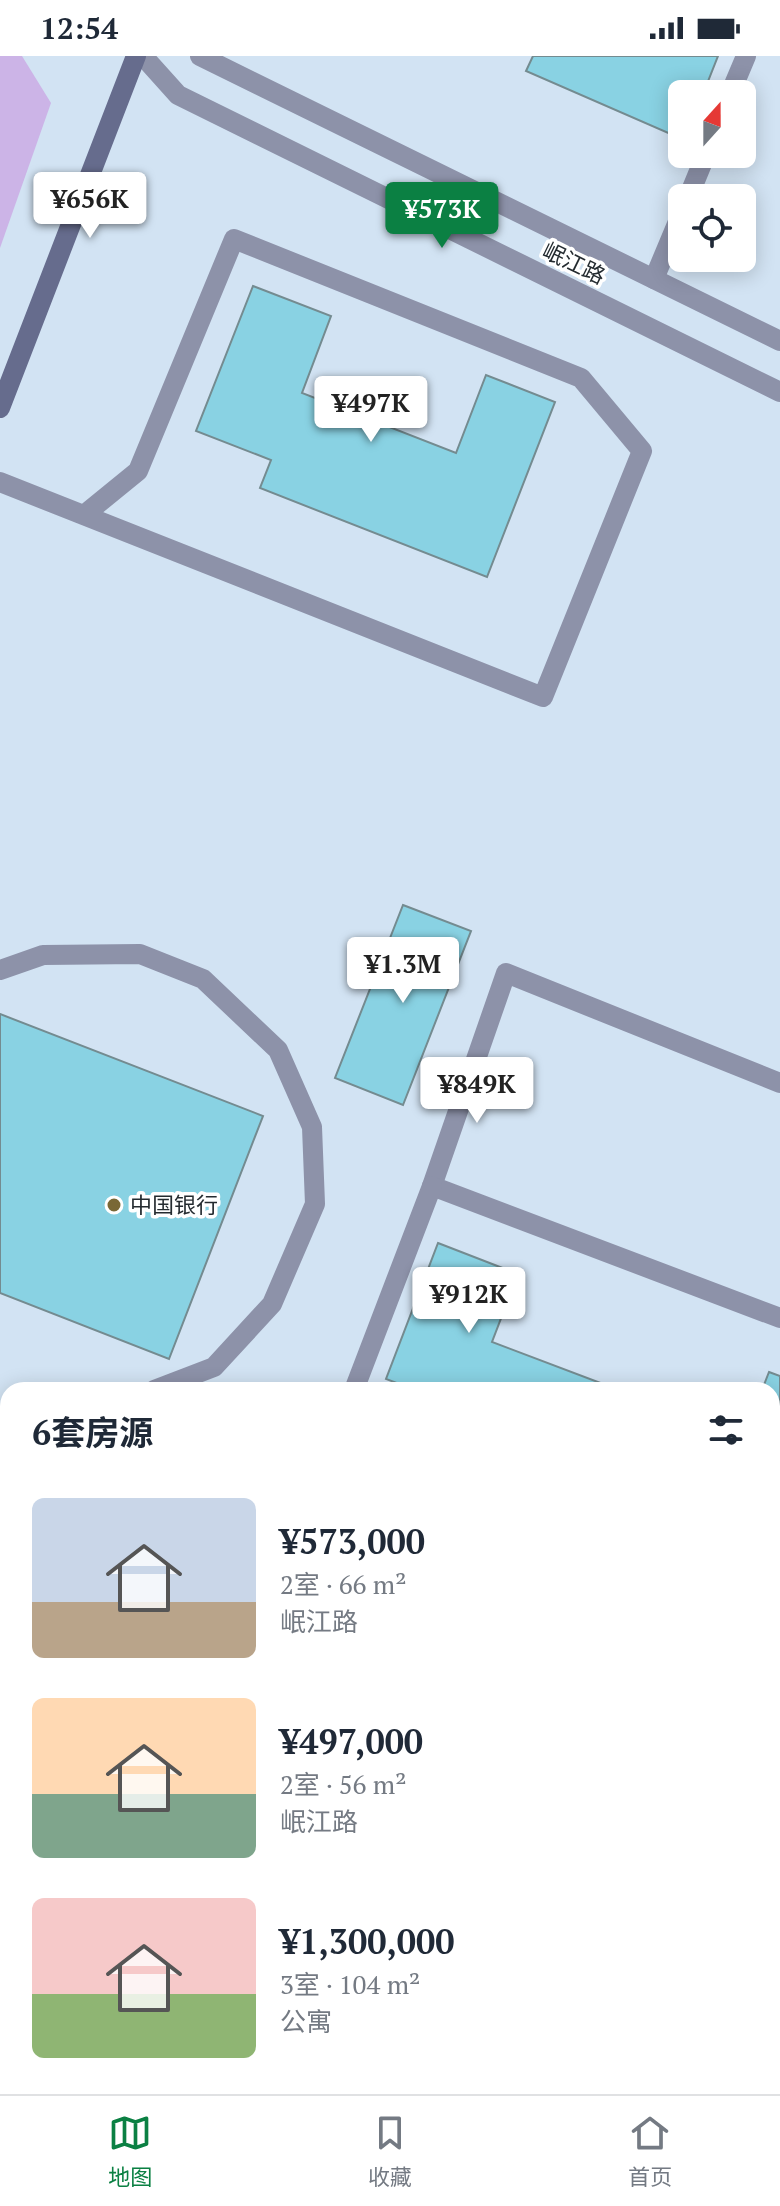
<!DOCTYPE html>
<html lang="zh">
<head>
<meta charset="utf-8">
<style>
	body { margin:0; font-family:"PT Serif","Noto Sans SC",serif; background:#f2f2f3; color:#1f2937; height:100vh; display:flex; flex-direction:column; font-size:30px; white-space:nowrap }
	* { box-sizing:border-box; margin:0 }
	p { font-size:26px; color:#747a83 }
	.icon { flex:none; width:44px; height:44px; fill:none; stroke:currentColor; stroke-width:2; stroke-linecap:round; stroke-linejoin:round }
	.map { position:relative; flex:1; overflow:hidden }
	.side { position:absolute; left:0px; top:1326px; width:780px; height:712px; display:flex; flex-direction:column; background:#fff; border-radius:24px 24px 0 0; box-shadow:0 4px 20px #0003 }
	.side>* { flex:none }
	.needle { width:52px; rotate:21deg }
	.tools { position:absolute; left:668px; top:24px; display:grid; gap:16px }
	.tools a { display:grid; place-items:center; width:88px; height:88px; border-radius:12px; background:#fff; box-shadow:0 4px 20px #0003; font-size:40px }
	.price { position:absolute; translate:-50% -68px; padding:0 18px; border-radius:8px; background:#fff; color:#222; font-size:26px; line-height:52px; filter:drop-shadow(0 2px 4px #0008) }
	.price::after { content:''; position:absolute; left:50%; top:48px; width:24px; height:18px; margin-left:-12px; background:inherit; clip-path:polygon(0 0,100% 0,50% 100%) }
	.price.current { background:#0b8043; color:#fff }
	ul { padding:0; list-style:none }
	li { display:flex; align-items:center; gap:24px; height:200px; padding:0 32px }
	li span { display:grid; place-items:center; flex:none; width:224px; height:160px; border-radius:12px; color:#555 }
	li>.icon { margin-inline-start:auto }
	span .icon { width:96px; height:96px; fill:#fffc; stroke-width:1 }
	li b { font-size:34px }
	h2 { display:flex; justify-content:space-between; align-items:center; height:96px; padding:0 32px; font-size:34px }
	.status { display:flex; justify-content:space-between; align-items:center; height:56px; padding:0 40px; background:#fff; direction:ltr }
	.status svg { height:22px; fill:currentColor }
	.tab-bar { display:flex; justify-content:space-around; align-items:center; height:112px; border-top:2px solid #e0e1e3; background:#fff; font-size:22px; color:#747a83 }
	.tab-bar a { display:grid; justify-items:center; gap:4px }
	.tab-bar .current { color:#0b8043 }
	.map>svg:first-child { display:block }
	.green { fill:#ccb4e7 }
	.building { fill:#89d2e3; stroke:#748b90; stroke-width:2 }
	.lines { fill:none; stroke-linecap:round; stroke-linejoin:round }
	.minor { stroke:#8d92a9; stroke-width:20 }
	.tertiary { stroke:#8d92a9; stroke-width:20 }
	.secondary { stroke:#666c8d; stroke-width:20 }
	.primary { stroke:#4a5178; stroke-width:20 }
	.poi-dot { fill:#796836; stroke:#fff; stroke-width:3 }
	.labels { text-anchor:middle; stroke-width:7; stroke-linejoin:round; paint-order:stroke }
	.street-label { font-size:22px; fill:#242b30; stroke:#fff }
	.poi-label { font-size:22px; fill:#242b30; stroke:#fff; text-anchor:start }
</style>
</head>
<body>
<div class="status"><b>12:54</b><svg viewBox="0 0 49 12"><path d="M0 12V9h3v3zM5 12V6h3v6zM10 12V3h3v9zM15 12V0h3v12zM26 1h20v11H26zM47 4h2v5h-2z"/></svg></div>
<div class="map">
<svg width="780" height="2038" viewBox="0 0 780 2038">
	<rect width="100%" height="100%" fill="#d2e3f3"/>
	<!-- green -->
	<polygon class="green" points="0,0 22,0 51,47 0,192"/>
	<!-- building -->
	<g class="building">
		<polygon points="533,0 718,0 703,38 682,38 682,83 526,15"/>
		<polygon points="253,230 331,260 302,337 456,397 486,319 555,346 487,521 260,432 271,404 196,375"/>
		<polygon points="403,849 471,875 403,1049 335,1022"/>
		<polygon points="0,958 263,1060 169,1303 0,1237"/>
		<polygon points="438,1187 518,1218 492,1286 619,1334 415,1334 386,1323"/>
		<polygon points="769,1316 780,1320 780,1473 772,1470 772,1334 762,1334"/>
	</g>
	<g class="lines">
		<!-- minor -->
		<g class="minor">
			<polyline points="730,38 746,0"/>
			<polyline points="688,142 706,98"/>
			<polyline points="654,223 682,156"/>
			<polyline points="0,426 543,641 642,395 581,322 234,183 138,415 84,459"/>
			<polyline points="0,914 43,899 140,898 203,923 278,994 312,1071 315,1148 272,1248 214,1311 154,1334"/>
			<polyline points="780,1027 506,917 432,1130 780,1262"/>
			<polyline points="354,1334 432,1130"/>
			<polyline points="0,1425 8,1408"/>
			<polyline points="0,1564 8,1568"/>
			<polyline points="772,1630 780,1633"/>
			<polyline points="0,1744 8,1747"/>
			<polyline points="772,1928 780,1932"/>
			<polyline points="602,2030 619,2038"/>
		</g>
		<!-- tertiary -->
		<g class="tertiary">
			<polyline points="143,0 178,39 780,336"/>
			<polyline points="200,0 780,285"/>
			<polyline points="772,1829 780,1808"/>
			<polyline points="772,1974 780,1961"/>
			<polyline points="709,2038 713,2030"/>
		</g>
		<!-- secondary -->
		<polyline class="secondary" points="0,352 136,0"/>
		<!-- primary -->
		<g class="primary">
			<polyline points="0,1630 8,1633"/>
			<polyline points="0,1683 8,1687"/>
			<polyline points="772,2002 780,2006"/>
			<polyline points="723,2030 742,2038"/>
		</g>
	</g>
	<!-- markers -->
	<circle class="poi-dot" cx="114" cy="1149" r="8"/>
	<g class="labels">
		<!-- street labels -->
		<g class="street-label">
			<text transform="translate(574 207) rotate(26)" y="8">岷江路</text>
		</g>
		<!-- poi labels -->
		<g class="poi-label">
			<text x="130" y="1157">中国银行</text>
		</g>
	</g>
</svg>
<div class="tools">
<a><svg class="needle" viewBox="-14 -14 28 28"><path d="M0-13l5 13h-10z" fill="#e53935"/><path d="M0 13l5-13h-10z" fill="#747a83"/></svg></a>
<a><svg class="icon" aria-label="locate" viewBox="0 0 24 24"><circle cx="12" cy="12" r="6"/><path d="M12 2v4M12 18v4M2 12h4M18 12h4"/></svg></a>
</div>
<b class="price" style="left:90px;top:184px">¥656K</b>
<b class="price current" style="left:442px;top:194px">¥573K</b>
<b class="price" style="left:371px;top:388px">¥497K</b>
<b class="price" style="left:403px;top:949px">¥1.3M</b>
<b class="price" style="left:477px;top:1069px">¥849K</b>
<b class="price" style="left:469px;top:1279px">¥912K</b>
<section class="side">
<h2>6套房源<svg class="icon" aria-label="filters" viewBox="0 0 24 24"><path d="M4 7h16M4 17h16"/><circle cx="9" cy="7" r="2"/><circle cx="15" cy="17" r="2"/></svg></h2>
<ul>
<li><span style="background:linear-gradient(#c9d6e8 65%,#b9a48a 0)"><svg class="icon" aria-label="home" viewBox="0 0 24 24"><path d="M3 11l9-7 9 7M6 9v11h12V9"/></svg></span><div><b>¥573,000</b><p>2室 · 66 m²</p><p>岷江路</p></div></li>
<li><span style="background:linear-gradient(#ffd9b3 60%,#7fa58c 0)"><svg class="icon" aria-label="home" viewBox="0 0 24 24"><path d="M3 11l9-7 9 7M6 9v11h12V9"/></svg></span><div><b>¥497,000</b><p>2室 · 56 m²</p><p>岷江路</p></div></li>
<li><span style="background:linear-gradient(#f6c9c9 60%,#8fb573 0)"><svg class="icon" aria-label="home" viewBox="0 0 24 24"><path d="M3 11l9-7 9 7M6 9v11h12V9"/></svg></span><div><b>¥1,300,000</b><p>3室 · 104 m²</p><p>公寓</p></div></li>
</ul>
</section>
</div>
<nav class="tab-bar">
<a class="current"><svg class="icon" aria-label="map" viewBox="0 0 24 24"><path d="M3 6l6-2 6 2 6-2v14l-6 2-6-2-6 2zM9 4v14M15 6v14"/></svg>地图</a>
<a><svg class="icon" aria-label="saved" viewBox="0 0 24 24"><path d="M7 4h10v16l-5-4-5 4z"/></svg>收藏</a>
<a><svg class="icon" aria-label="home" viewBox="0 0 24 24"><path d="M3 11l9-7 9 7M6 9v11h12V9"/></svg>首页</a>
</nav>
</body>
</html>
